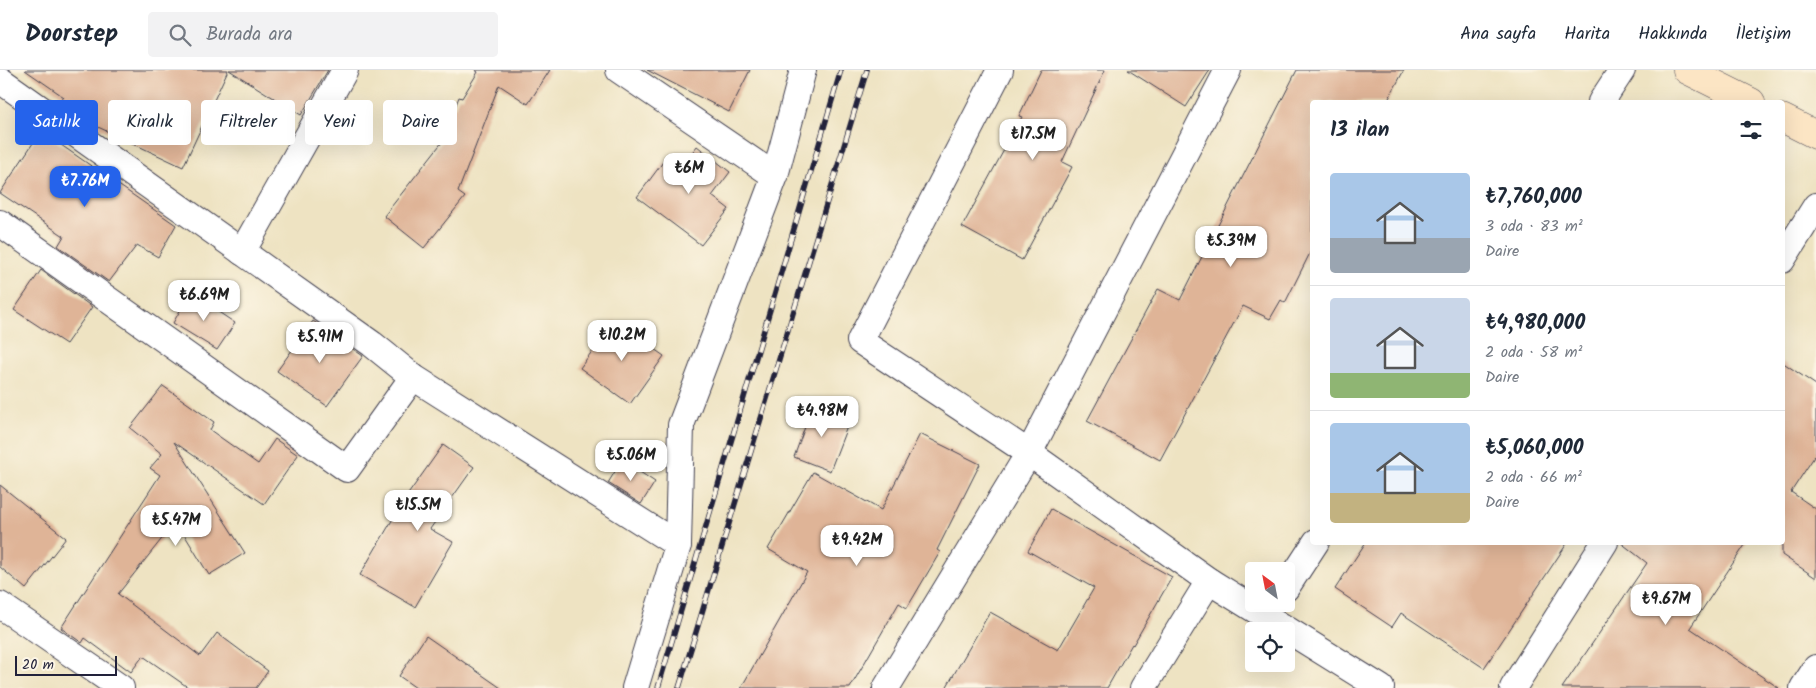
<!DOCTYPE html>
<html lang="tr">
<head>
<meta charset="utf-8">
<style>
	body { margin:0; font-family:Kalam,sans-serif; background:#f2f2f3; color:#1f2937; height:100vh; display:flex; flex-direction:column; font-size:19px; white-space:nowrap }
	* { box-sizing:border-box; margin:0 }
	p { font-size:16px; color:#747a83 }
	.icon { flex:none; width:28px; height:28px; fill:none; stroke:currentColor; stroke-width:2; stroke-linecap:round; stroke-linejoin:round }
	.map { position:relative; flex:1; overflow:hidden }
	.side { position:absolute; left:1310px; top:30px; width:475px; height:445px; display:flex; flex-direction:column; background:#fff; border-radius:5px; box-shadow:0 5px 20px #0002 }
	.side>* { flex:none }
	.top-card { position:absolute; left:15px; top:30px; width:475px; height:45px; display:flex; gap:10px }
	.needle { width:32px; rotate:328deg }
	.controls { position:absolute; left:1245px; top:492px; display:grid; gap:10px }
	.controls a { display:grid; place-items:center; width:50px; height:50px; border-radius:5px; background:#fff; box-shadow:0 5px 20px #0002; font-size:25px }
	.scale { position:absolute; left:15px; bottom:12px; width:102px; box-sizing:border-box; padding-left:5px; border:2px solid #22223b; border-top:0; font-size:14px; line-height:18px; white-space:nowrap; color:#22223b; -webkit-text-stroke:4px #fcf5e5; paint-order:stroke }
	.price { position:absolute; translate:-50% -42px; padding:0 11px; border-radius:10px; background:#fff; color:#222; font-size:16px; line-height:32px; filter:drop-shadow(0 1px 2px #0008) }
	.price::after { content:''; position:absolute; left:50%; top:30px; width:15px; height:11px; margin-left:-8px; background:inherit; clip-path:polygon(0 0,100% 0,50% 100%) }
	.price.active { background:#2563eb; color:#fff }
	ul { padding:0; list-style:none }
	li { display:flex; align-items:center; gap:15px; height:125px; padding:0 20px }
	li+li { border-top:1px solid #e0e1e3 }
	li span { display:grid; place-items:center; flex:none; width:140px; height:100px; border-radius:5px; color:#555 }
	li>.icon { margin-inline-start:auto }
	span .icon { width:60px; height:60px; fill:#fffc; stroke-width:1 }
	li b { font-size:21px }
	h2 { display:flex; justify-content:space-between; align-items:center; height:60px; padding:0 20px; font-size:21px }
	.chip { padding:0 18px; border-radius:5px; background:#fff; box-shadow:0 5px 20px #0002; font-size:18px; line-height:45px }
	.chip.active { background:#2563eb; color:#fff }
	header { display:flex; align-items:center; gap:30px; box-sizing:border-box; height:70px; padding:0 25px; background:#fff; border-bottom:1px solid #e0e1e3 }
	header strong { font-size:24px }
	nav { display:flex; gap:28px; margin-inline-start:auto; font-size:18px }
	.search { width:350px; height:45px; background:#f2f2f3; display:flex; align-items:center; gap:12px; box-sizing:border-box; padding:0 18px; border-radius:5px; color:#747a83; font-size:19px }
	.map>svg:first-child { display:block }
	.building { fill:#dfb497 }
	.lines { fill:none; stroke-linecap:round; stroke-linejoin:round }
	.street-casing { stroke:#413f4f; stroke-width:28 }
	.secondary-casing { stroke:#413f4f; stroke-width:29 }
	.street { stroke:#fff; stroke-width:26 }
	.secondary { stroke:#fce5c4; stroke-width:28 }
	.rail-casing { stroke:#22223b; stroke-width:5.5 }
	.rail { stroke:#fcf5e5; stroke-width:4; stroke-dasharray:11; stroke-linecap:butt }
</style>
</head>
<body>
<header>
<strong>Doorstep</strong>
<div class="search"><svg class="icon" aria-label="search" viewBox="0 0 24 24"><circle cx="10" cy="10" r="6"/><path d="M15 15l6 6"/></svg>Burada ara</div>
<nav><a>Ana sayfa</a><a>Harita</a><a>Hakkında</a><a>İletişim</a></nav>
</header>
<div class="map">
<svg width="1816" height="618" viewBox="0 0 1816 618">
	<rect width="100%" height="100%" fill="#fcf5e5"/>
	<filter id="ink" filterUnits="userSpaceOnUse"><feTurbulence type="fractalNoise" baseFrequency=".02" numOctaves="2"/><feDisplacementMap in="SourceGraphic" scale="10" xChannelSelector="R" yChannelSelector="G"/><feConvolveMatrix kernelMatrix="1 2 1 2 8 2 1 2 1" color-interpolation-filters="sRGB"/></filter>
	<filter id="wash" filterUnits="userSpaceOnUse"><feTurbulence type="fractalNoise" baseFrequency=".0096" numOctaves="4" result="noise"/><feDisplacementMap in="SourceGraphic" scale="20" xChannelSelector="R" yChannelSelector="G"/><feGaussianBlur stdDeviation="1.12" result="paint"/><feColorMatrix in="noise" values="0 0 0 0 0 0 0 0 0 0 0 0 0 0 0 0 0 1.4 0 .05"/><feComposite in="paint" operator="in"/></filter>
	<g filter="url(#wash)">
		<rect width="100%" height="100%" fill="#eee3c2"/>
		<g id="blocks">
			<!-- building -->
			<g class="building">
				<polygon points="25,0 228,0 183,97 81,49 59,33 64,27"/>
				<polygon points="229,0 328,0 301,45"/>
				<polygon points="475,0 550,0 528,34 499,15 458,122 465,127 424,178 384,146 443,71 426,65 439,31 455,37 459,27 462,28 478,2"/>
				<polygon points="647,0 750,0 729,42"/>
				<polygon points="1041,0 1105,0 1062,92 1072,97 1022,190 962,157 1022,47 1019,46"/>
				<polygon points="1128,0 1210,0 1186,37"/>
				<polygon points="1297,0 1404,0 1387,32 1312,32 1312,179 1285,233 1281,230 1270,249 1243,236 1160,390 1087,351 1158,219 1180,230"/>
				<polygon points="41,61 176,155 158,187 137,175 109,212 58,176 64,166 0,123"/>
				<polygon points="697,76 730,102 712,126 729,139 701,175 637,127 663,92 677,103"/>
				<polygon points="41,200 92,237 66,274 14,240"/>
				<polygon points="190,223 235,253 217,280 173,253"/>
				<polygon points="313,251 363,286 327,336 277,301"/>
				<polygon points="614,251 664,286 630,334 580,298"/>
				<polygon points="1782,292 1816,315 1816,384 1791,422 1816,439 1816,508 1782,485"/>
				<polygon points="163,316 214,352 210,360 258,394 275,369 298,385 264,434 174,372 245,483 209,505 176,451 118,524 200,586 217,563 268,601 256,618 189,618 143,586 131,602 85,568 82,573 61,558 160,405 150,398 162,384 130,358"/>
				<polygon points="813,335 850,349 830,401 794,387"/>
				<polygon points="920,364 980,394 937,480 940,482 907,538 899,533 850,618 741,618 807,502 768,479 813,402 881,440"/>
				<polygon points="443,375 474,397 430,459 453,472 415,537 360,505 404,430"/>
				<polygon points="622,390 655,412 641,434 608,413"/>
				<polygon points="0,415 66,468 26,519 0,497"/>
				<polygon points="1051,439 1172,507 1133,575 1132,574 1107,618 946,618 990,542 1058,580 1094,518 1028,481"/>
				<polygon points="1366,472 1568,472 1484,598 1401,543 1392,557 1335,519"/>
				<polygon points="1620,472 1747,472 1690,558 1779,618 1562,618 1647,493"/>
				<polygon points="426,566 501,618 416,618 399,606"/>
			</g>
		</g>
	</g>
	<g filter="url(#ink)">
		<use href="#blocks" fill-opacity="0" stroke="#413f4f" stroke-width="1"/>
		<g class="lines">
			<!-- street casing -->
			<g class="street-casing">
				<g id="street">
					<polyline points="619,0 775,106"/>
					<polyline points="1000,0 860,271 1029,383 1209,511 1381,618"/>
					<polyline points="0,10 372,274 413,307 678,475"/>
					<polyline points="1601,32 1622,0"/>
					<polyline points="0,153 347,399 413,307"/>
					<polyline points="242,182 345,0"/>
					<polyline points="1782,190 1816,136"/>
					<polyline points="1286,518 1316,472"/>
					<polyline points="0,535 121,618"/>
					<polyline points="635,618 678,475 681,355 775,106 803,0"/>
					<polyline points="886,618 1029,383 1228,0"/>
					<polyline points="1143,618 1209,511"/>
					<polyline points="1513,618 1605,472"/>
					<polyline points="1803,618 1816,598"/>
				</g>
			</g>
			<!-- secondary casing -->
			<g class="secondary-casing">
				<g id="secondary">
					<polyline points="1687,0 1751,32"/>
					<polyline points="1782,48 1816,65"/>
				</g>
			</g>
			<!-- street -->
			<use href="#street" class="street"/>
			<!-- secondary -->
			<use href="#secondary" class="secondary"/>
			<!-- rail casing -->
			<g class="rail-casing">
				<g id="rail">
					<polyline points="658,618 841,0"/>
					<polyline points="679,618 867,0"/>
				</g>
			</g>
			<!-- rail -->
			<use href="#rail" class="rail"/>
		</g>
	</g>
</svg>
<div class="controls">
<a><svg class="needle" viewBox="-14 -14 28 28"><path d="M0-13l5 13h-10z" fill="#e53935"/><path d="M0 13l5-13h-10z" fill="#747a83"/></svg></a>
<a><svg class="icon" aria-label="locate" viewBox="0 0 24 24"><circle cx="12" cy="12" r="6"/><path d="M12 2v4M12 18v4M2 12h4M18 12h4"/></svg></a>
</div>
<div class="scale">20 m</div>
<b class="price" style="left:1033px;top:91px">₺17.5M</b>
<b class="price" style="left:689px;top:125px">₺6M</b>
<b class="price active" style="left:85px;top:138px">₺7.76M</b>
<b class="price" style="left:1231px;top:198px">₺5.39M</b>
<b class="price" style="left:204px;top:252px">₺6.69M</b>
<b class="price" style="left:622px;top:292px">₺10.2M</b>
<b class="price" style="left:320px;top:294px">₺5.91M</b>
<b class="price" style="left:822px;top:368px">₺4.98M</b>
<b class="price" style="left:631px;top:412px">₺5.06M</b>
<b class="price" style="left:418px;top:462px">₺15.5M</b>
<b class="price" style="left:176px;top:477px">₺5.47M</b>
<b class="price" style="left:857px;top:497px">₺9.42M</b>
<b class="price" style="left:1666px;top:556px">₺9.67M</b>
<div class="top-card">
<a class="chip active">Satılık</a>
<a class="chip">Kiralık</a>
<a class="chip">Filtreler</a>
<a class="chip">Yeni</a>
<a class="chip">Daire</a>
</div>
<section class="side">
<h2>13 ilan<svg class="icon" aria-label="filters" viewBox="0 0 24 24"><path d="M4 7h16M4 17h16"/><circle cx="9" cy="7" r="2"/><circle cx="15" cy="17" r="2"/></svg></h2>
<ul>
<li><span style="background:linear-gradient(#a9c7e8 65%,#9aa5b1 0)"><svg class="icon" aria-label="home" viewBox="0 0 24 24"><path d="M3 11l9-7 9 7M6 9v11h12V9"/></svg></span><div><b>₺7,760,000</b><p>3 oda · 83 m²</p><p>Daire</p></div></li>
<li><span style="background:linear-gradient(#c9d6e8 75%,#8fb573 0)"><svg class="icon" aria-label="home" viewBox="0 0 24 24"><path d="M3 11l9-7 9 7M6 9v11h12V9"/></svg></span><div><b>₺4,980,000</b><p>2 oda · 58 m²</p><p>Daire</p></div></li>
<li><span style="background:linear-gradient(#a9c7e8 70%,#c2b280 0)"><svg class="icon" aria-label="home" viewBox="0 0 24 24"><path d="M3 11l9-7 9 7M6 9v11h12V9"/></svg></span><div><b>₺5,060,000</b><p>2 oda · 66 m²</p><p>Daire</p></div></li>
</ul>
</section>
</div>
</body>
</html>
